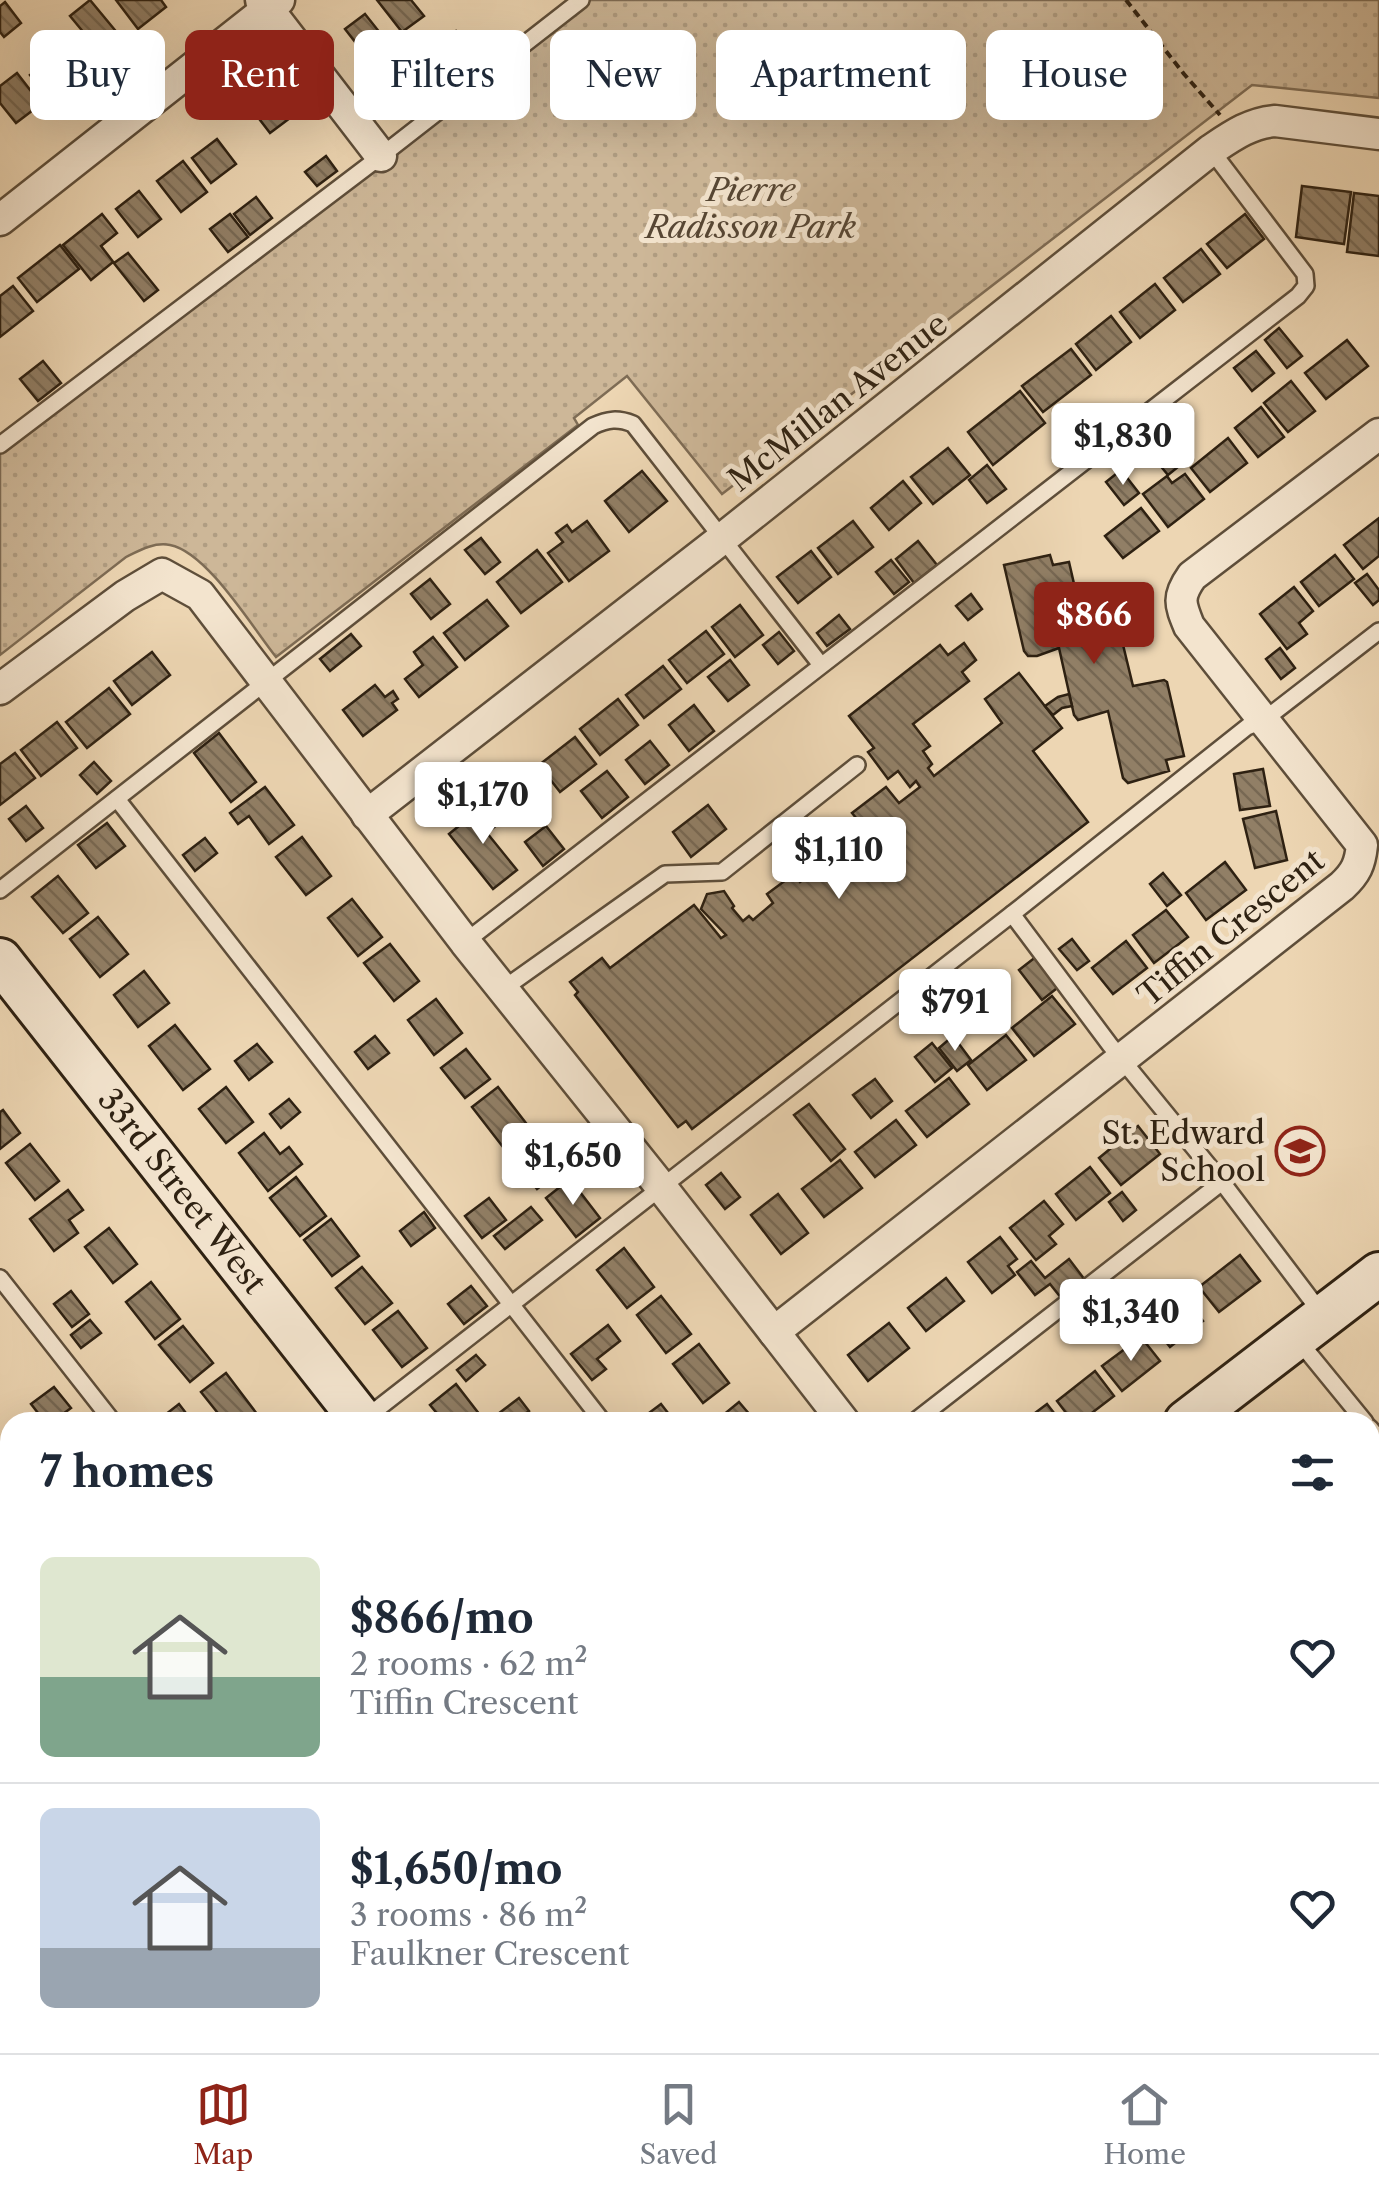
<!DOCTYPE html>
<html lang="en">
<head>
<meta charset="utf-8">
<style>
	body { margin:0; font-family:"Libre Caslon Text",serif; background:#f2f2f3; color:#1f2937; height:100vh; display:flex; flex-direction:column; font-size:38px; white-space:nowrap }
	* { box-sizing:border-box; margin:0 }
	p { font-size:32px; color:#747a83 }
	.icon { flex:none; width:55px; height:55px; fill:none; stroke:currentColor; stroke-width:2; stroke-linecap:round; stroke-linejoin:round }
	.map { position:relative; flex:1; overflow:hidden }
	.drawer { position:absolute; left:0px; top:1412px; width:1380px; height:642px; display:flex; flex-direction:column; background:#fff; border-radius:30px 30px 0 0; box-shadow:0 10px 40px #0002 }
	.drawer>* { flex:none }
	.hud { position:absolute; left:30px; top:30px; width:1320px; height:90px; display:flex; gap:20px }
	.price { position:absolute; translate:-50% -85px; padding:0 22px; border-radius:10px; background:#fff; color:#222; font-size:32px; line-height:65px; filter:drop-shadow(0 2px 5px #0008) }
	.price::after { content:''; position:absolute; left:50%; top:60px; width:30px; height:22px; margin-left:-15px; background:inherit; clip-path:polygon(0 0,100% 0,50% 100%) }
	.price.on { background:#8f2418; color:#fff }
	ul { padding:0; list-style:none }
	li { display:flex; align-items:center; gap:30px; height:250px; padding:0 40px }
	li+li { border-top:2px solid #e0e1e3 }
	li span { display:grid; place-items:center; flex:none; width:280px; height:200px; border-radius:15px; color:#555 }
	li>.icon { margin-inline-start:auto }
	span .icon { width:120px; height:120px; fill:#fffc; stroke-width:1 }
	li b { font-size:42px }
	h2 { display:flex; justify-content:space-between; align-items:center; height:120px; padding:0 40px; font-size:42px }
	.tag { padding:0 35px; border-radius:15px; background:#fff; box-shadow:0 10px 40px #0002; font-size:35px; line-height:90px }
	.tag.on { background:#8f2418; color:#fff }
	.tab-bar { display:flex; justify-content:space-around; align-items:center; height:140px; border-top:2px solid #e0e1e3; background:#fff; font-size:28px; color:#747a83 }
	.tab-bar a { display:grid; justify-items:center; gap:5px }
	.tab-bar .on { color:#8f2418 }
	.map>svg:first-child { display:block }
	.green { fill:url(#green-dots); stroke:#7e6c55; stroke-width:2.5 }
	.building { fill:url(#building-back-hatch); stroke:#2e2112; stroke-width:2.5 }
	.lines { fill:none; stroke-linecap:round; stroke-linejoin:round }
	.service-casing { stroke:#5e4e3a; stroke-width:20 }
	.minor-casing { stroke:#5e4e3a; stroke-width:35 }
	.secondary-casing { stroke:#2e2112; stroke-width:48 }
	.path { stroke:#2e2112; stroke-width:4; stroke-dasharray:8 5; stroke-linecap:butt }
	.service { stroke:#f3e4ce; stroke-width:15 }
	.minor { stroke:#f3e4ce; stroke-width:30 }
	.secondary { stroke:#f3e4ce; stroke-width:42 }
	.labels { text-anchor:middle; stroke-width:10; stroke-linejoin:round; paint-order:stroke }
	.park-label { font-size:32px; font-style:italic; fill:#564634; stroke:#f3e4ce }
	.street-label { font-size:32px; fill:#2e2112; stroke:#f3e4ce }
	.poi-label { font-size:32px; fill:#2e2112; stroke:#f3e4ce; text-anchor:end }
</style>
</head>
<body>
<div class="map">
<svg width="1379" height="2053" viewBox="0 0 1379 2053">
	<defs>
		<pattern id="green-dots" width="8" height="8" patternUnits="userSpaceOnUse" patternTransform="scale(2.5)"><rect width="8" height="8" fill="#cdb798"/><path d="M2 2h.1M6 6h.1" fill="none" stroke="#b09d82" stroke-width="1.8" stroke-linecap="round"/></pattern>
		<pattern id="building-back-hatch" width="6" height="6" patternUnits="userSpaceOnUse" patternTransform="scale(2.5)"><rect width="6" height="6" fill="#917f66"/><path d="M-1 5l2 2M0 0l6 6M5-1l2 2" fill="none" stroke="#776853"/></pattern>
	</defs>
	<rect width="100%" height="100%" fill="#edd6b3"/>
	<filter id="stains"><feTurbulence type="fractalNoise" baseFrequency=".002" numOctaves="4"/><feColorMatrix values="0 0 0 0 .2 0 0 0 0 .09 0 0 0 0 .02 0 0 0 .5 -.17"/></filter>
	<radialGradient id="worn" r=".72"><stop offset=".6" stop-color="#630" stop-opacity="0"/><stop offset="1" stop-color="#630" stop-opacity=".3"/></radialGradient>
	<!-- green -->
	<path class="green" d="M 573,0 L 1379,0 L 1379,98 L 1252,85 L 722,494 L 627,376 L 574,418 L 578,425 L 276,657 C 252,627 207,552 170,545 C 154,542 140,550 126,557 L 0,655 L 0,453 Z"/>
	<!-- building -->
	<g class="building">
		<polygon points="90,0 124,41 104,57 70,16"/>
		<polygon points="116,0 161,0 166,7 138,29"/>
		<polygon points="377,0 411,0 424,16 402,32"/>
		<polygon points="5,2 21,23 4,37 0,32 0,6"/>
		<polygon points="365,14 388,43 381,49 379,46 366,56 345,29"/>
		<polygon points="456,31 473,53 455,67 438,46"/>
		<polygon points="54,57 74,83 50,101 30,75"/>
		<polygon points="17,73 41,104 16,123 0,103 0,86"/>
		<polygon points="270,84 294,115 270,133 247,103"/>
		<polygon points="217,139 236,164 211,183 192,158"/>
		<polygon points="326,156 337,171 317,186 305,172"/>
		<polygon points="183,161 207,192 181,212 157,181"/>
		<polygon points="1302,186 1351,192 1344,244 1296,237"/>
		<polygon points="139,191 161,219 138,237 116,209"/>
		<polygon points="1354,193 1379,196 1379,256 1347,252"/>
		<polygon points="256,197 272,218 250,235 234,214"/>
		<polygon points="102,214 117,233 101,246 114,263 128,253 158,290 144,301 113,262 91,280 63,245"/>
		<polygon points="230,214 248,237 228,252 210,229"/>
		<polygon points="1245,214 1264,239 1227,268 1207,244"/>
		<polygon points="60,245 79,269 37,302 18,278"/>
		<polygon points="1201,249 1220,274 1183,302 1164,278"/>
		<polygon points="1155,284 1175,310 1140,338 1120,312"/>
		<polygon points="13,286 33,311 0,337 0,296"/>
		<polygon points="1111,316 1131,342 1096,370 1076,344"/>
		<polygon points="1279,328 1302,356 1287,368 1265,340"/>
		<polygon points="1347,340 1368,366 1326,399 1305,373"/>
		<polygon points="1071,349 1091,375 1043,412 1022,386"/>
		<polygon points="1256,351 1274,373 1252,391 1234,368"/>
		<polygon points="43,361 61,383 38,401 20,379"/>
		<polygon points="1291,381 1315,411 1288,432 1264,403"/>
		<polygon points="1020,391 1045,423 993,465 968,432"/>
		<polygon points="1261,407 1284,437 1258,457 1235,428"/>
		<polygon points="1228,438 1247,463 1210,492 1191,468"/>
		<polygon points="1166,439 1184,462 1168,475 1149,452"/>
		<polygon points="948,448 970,475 933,504 911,477"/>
		<polygon points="987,465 1006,489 987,503 969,480"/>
		<polygon points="1121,470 1139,493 1124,505 1106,482"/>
		<polygon points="642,471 667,501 629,532 605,501"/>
		<polygon points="1185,474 1204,499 1168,527 1143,494 1167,476 1172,483"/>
		<polygon points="903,481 921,503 889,530 871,508"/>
		<polygon points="1141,508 1159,531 1123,558 1105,536"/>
		<polygon points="1379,518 1379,556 1363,569 1344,545"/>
		<polygon points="587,521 609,551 569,581 548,553 563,542 556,533 567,525 572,532"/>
		<polygon points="853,521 873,547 838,574 818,548"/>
		<polygon points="481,538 500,562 485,574 465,550"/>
		<polygon points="918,541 937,565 914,583 896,559"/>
		<polygon points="537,550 562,582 521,613 497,582"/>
		<polygon points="811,551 831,577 798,603 777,577"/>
		<polygon points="1050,555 1053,565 1069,562 1083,623 1116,616 1133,686 1164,680 1167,682 1184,756 1166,760 1169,771 1128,783 1123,778 1108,711 1078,720 1074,715 1059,648 1037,656 1028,656 1024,651 1004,565"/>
		<polygon points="1335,555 1354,579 1319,606 1301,582"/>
		<polygon points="891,560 909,582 894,594 876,572"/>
		<polygon points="1367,574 1379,590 1379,600 1373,605 1355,583"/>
		<polygon points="430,579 450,604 431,619 411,594"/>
		<polygon points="1294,587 1313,611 1299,623 1307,634 1287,649 1260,614"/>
		<polygon points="971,594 982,609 968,620 956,606"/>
		<polygon points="487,600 508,626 465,660 444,633"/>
		<polygon points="740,605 763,635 735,657 712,627"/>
		<polygon points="839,615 850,629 827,646 817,633"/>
		<polygon points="706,631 724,654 687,683 669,660"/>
		<polygon points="779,632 794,651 778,664 763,645"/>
		<polygon points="351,634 361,646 330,671 320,659"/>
		<polygon points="433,637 457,667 419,697 405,679 423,665 414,652"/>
		<polygon points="964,643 976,660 962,672 969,681 913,724 930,746 923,751 932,764 928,768 934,776 1002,723 985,699 1019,673 1062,728 1033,751 1088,822 692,1129 686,1121 678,1127 575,995 578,992 570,982 602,958 610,968 694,905 721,938 726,935 701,909 707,894 724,891 734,906 732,908 743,921 749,916 753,920 773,903 767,894 794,874 800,882 830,859 823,851 845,833 852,842 866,830 852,813 886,787 899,803 920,787 916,781 910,787 898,771 888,779 868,752 874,748 849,716 940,645 948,655"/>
		<polygon points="1280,648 1295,668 1281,679 1266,659"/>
		<polygon points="152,652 170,675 132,705 114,681"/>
		<polygon points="730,660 749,685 728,701 708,677"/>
		<polygon points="663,666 681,689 644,718 626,695"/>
		<polygon points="375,685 385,697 393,691 398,699 392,703 397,710 363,736 343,710"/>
		<polygon points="109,688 130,714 87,748 66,722"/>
		<polygon points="1069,694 1072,706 1062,708 1053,715 1045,706 1058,697"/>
		<polygon points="618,699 638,725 600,755 580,729"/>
		<polygon points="694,705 714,731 689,751 669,725"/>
		<polygon points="57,722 77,748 41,776 21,750"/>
		<polygon points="219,733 256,782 231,802 194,753"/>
		<polygon points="575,737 596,764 560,792 539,765"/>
		<polygon points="650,741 669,765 645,784 626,760"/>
		<polygon points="15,753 35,778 0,805 0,764"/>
		<polygon points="94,762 111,781 97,794 80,775"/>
		<polygon points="1263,769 1270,806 1240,810 1234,774"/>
		<polygon points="534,770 550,791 516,818 500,796"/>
		<polygon points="607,771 628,797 602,818 581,791"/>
		<polygon points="265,787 294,825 269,844 249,816 238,824 230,813"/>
		<polygon points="485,805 499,823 487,833 517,870 493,889 449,834"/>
		<polygon points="708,805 726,829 691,857 673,832"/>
		<polygon points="26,806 43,828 26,841 9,819"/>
		<polygon points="1276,811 1287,860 1255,868 1243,819"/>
		<polygon points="107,823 125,846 96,868 78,845"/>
		<polygon points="546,826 564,849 543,866 525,842"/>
		<polygon points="302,837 331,876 306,895 276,857"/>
		<polygon points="205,838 217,853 195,871 183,855"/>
		<polygon points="1225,862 1246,890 1206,920 1186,893"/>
		<polygon points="1163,873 1181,895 1167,906 1150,884"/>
		<polygon points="58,876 88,913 63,933 32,897"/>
		<polygon points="352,899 382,937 358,956 328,918"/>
		<polygon points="1166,910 1188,937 1154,963 1133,935"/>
		<polygon points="98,917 128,954 100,977 70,939"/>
		<polygon points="1072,939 1089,961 1077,970 1059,949"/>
		<polygon points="1126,941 1147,968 1113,994 1092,968"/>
		<polygon points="390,944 419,981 394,1001 364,963"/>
		<polygon points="1037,956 1061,985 1042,1000 1019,970"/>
		<polygon points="144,971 169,1003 138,1027 114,995"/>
		<polygon points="1052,996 1075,1024 1034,1056 1012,1028"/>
		<polygon points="436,999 462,1033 434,1055 408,1020"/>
		<polygon points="175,1025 210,1069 183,1090 149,1046"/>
		<polygon points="1006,1035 1026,1060 987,1090 968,1065"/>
		<polygon points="375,1036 389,1053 368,1069 355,1052"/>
		<polygon points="953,1036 971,1060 957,1071 939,1048"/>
		<polygon points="932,1043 952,1068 935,1082 915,1057"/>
		<polygon points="257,1044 272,1062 249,1080 235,1061"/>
		<polygon points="466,1049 490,1079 465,1098 441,1068"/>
		<polygon points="949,1078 969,1104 927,1137 906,1111"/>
		<polygon points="875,1079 892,1101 871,1118 853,1095"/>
		<polygon points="226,1087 253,1122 226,1143 199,1109"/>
		<polygon points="498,1087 529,1127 503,1147 472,1107"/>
		<polygon points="289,1099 300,1112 281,1128 270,1114"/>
		<polygon points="809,1104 845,1149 831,1161 794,1115"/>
		<polygon points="3,1110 20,1133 0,1149 0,1112"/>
		<polygon points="896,1120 916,1145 875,1177 855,1152"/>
		<polygon points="1138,1126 1160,1154 1121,1185 1099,1158"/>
		<polygon points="533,1131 563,1169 537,1189 507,1151"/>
		<polygon points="264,1133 280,1154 289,1147 302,1164 268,1191 239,1153"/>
		<polygon points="30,1144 59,1181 35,1200 6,1163"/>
		<polygon points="840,1160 862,1188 824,1217 802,1189"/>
		<polygon points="1090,1167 1110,1193 1076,1220 1056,1194"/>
		<polygon points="721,1173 740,1197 725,1209 706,1185"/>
		<polygon points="296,1177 326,1216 300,1236 270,1198"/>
		<polygon points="570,1179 600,1218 576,1237 546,1198"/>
		<polygon points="68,1190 83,1210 69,1220 78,1233 54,1251 30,1219"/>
		<polygon points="1122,1192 1136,1210 1123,1221 1109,1202"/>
		<polygon points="778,1194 808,1233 781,1254 751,1215"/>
		<polygon points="489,1198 506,1220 482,1238 465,1216"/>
		<polygon points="1044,1201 1063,1224 1049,1236 1056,1244 1036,1260 1010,1228"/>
		<polygon points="531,1207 542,1220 505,1249 494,1236"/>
		<polygon points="424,1212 435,1228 411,1246 400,1231"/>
		<polygon points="331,1219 359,1256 332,1276 304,1240"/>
		<polygon points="109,1228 137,1264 113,1283 85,1247"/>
		<polygon points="1000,1237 1017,1259 1008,1266 1015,1275 992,1293 968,1262"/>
		<polygon points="624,1248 654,1287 627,1308 597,1270"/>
		<polygon points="1240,1255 1260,1281 1219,1312 1199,1287"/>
		<polygon points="1069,1259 1085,1280 1062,1299 1050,1284 1035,1295 1017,1272 1031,1261 1045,1278"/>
		<polygon points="362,1267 392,1303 365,1324 336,1288"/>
		<polygon points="946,1278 964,1301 926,1331 908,1308"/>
		<polygon points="151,1282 180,1319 155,1339 126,1302"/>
		<polygon points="1120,1284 1132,1301 1108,1317 1096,1301"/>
		<polygon points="471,1286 487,1306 464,1324 448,1304"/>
		<polygon points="71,1291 89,1314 72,1327 54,1304"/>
		<polygon points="1181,1292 1203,1321 1170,1347 1147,1318"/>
		<polygon points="661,1296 691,1334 666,1353 637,1315"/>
		<polygon points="398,1311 427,1348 402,1367 373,1330"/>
		<polygon points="90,1320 101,1333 81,1348 71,1335"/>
		<polygon points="889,1323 909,1348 868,1381 848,1355"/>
		<polygon points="608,1325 620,1341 597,1359 606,1369 592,1380 571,1354"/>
		<polygon points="183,1326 213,1363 190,1382 159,1345"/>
		<polygon points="1141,1337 1160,1361 1122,1391 1102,1366"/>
		<polygon points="699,1344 729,1383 703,1403 673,1364"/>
		<polygon points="476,1355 485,1365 466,1381 457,1370"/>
		<polygon points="1095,1371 1114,1396 1080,1422 1073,1422 1057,1401"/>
		<polygon points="226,1373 257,1414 247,1422 225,1422 201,1392"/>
		<polygon points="456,1384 483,1419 478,1422 444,1422 430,1405"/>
		<polygon points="54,1387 71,1408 52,1422 45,1422 31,1404"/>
		<polygon points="519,1398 529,1411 515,1422 505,1422 498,1414"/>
		<polygon points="739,1402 756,1422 719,1422 717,1420"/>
		<polygon points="179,1404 192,1421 156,1422"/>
		<polygon points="661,1404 675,1422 637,1422"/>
		<polygon points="1047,1404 1061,1422 1023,1422"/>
		<polygon points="10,1652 10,1686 2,1692 0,1689 0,1660"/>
		<polygon points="9,1721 10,1723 10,1763 0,1750 0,1727"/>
		<polygon points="10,1797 10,1837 0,1844 0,1805"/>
		<polygon points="225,2045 268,2045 270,2048 264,2053 216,2053"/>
		<polygon points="951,2045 1031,2045 1037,2053 965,2053 962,2049 957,2053"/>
	</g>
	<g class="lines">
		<!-- service casing -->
		<g class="service-casing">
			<g id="service">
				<polyline points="0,445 381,156 581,0"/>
				<polyline points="117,799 603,1422"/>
				<path d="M 0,890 L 593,426 C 608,419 618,418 633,424 L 821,665"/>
				<polyline points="1012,914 1110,1045 1222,1182 1322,1314"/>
				<polyline points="465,942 1298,296 1306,286 1305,274 1211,150"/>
				<polyline points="503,989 665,874 722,872 857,765"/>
				<polyline points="0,1278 113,1422"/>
				<polyline points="1298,1340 1365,1422"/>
				<polyline points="363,1420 1012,914 1247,727 1264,720 1379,631"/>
				<polyline points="914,1422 1222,1182"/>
				<polyline points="1370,1428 1379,1439"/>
				<polyline points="0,1708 10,1701"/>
				<polyline points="1370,2017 1374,2025 1379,2021"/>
				<polyline points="483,2045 489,2053"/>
				<polyline points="752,2045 759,2053"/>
				<polyline points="1085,2045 1091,2053"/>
				<polyline points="93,2053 104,2045"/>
			</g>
		</g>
		<!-- minor casing -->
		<g class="minor-casing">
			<g id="minor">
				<polyline points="261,0 381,156"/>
				<polyline points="0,220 279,0"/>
				<polyline points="0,689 125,596 162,574 200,595 465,942 662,1188 844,1422"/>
				<path d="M 367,815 L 723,538 L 1211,150 C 1232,136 1250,123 1275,121 L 1379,134"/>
				<path d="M 774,1332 L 1342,886 C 1356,873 1360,864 1362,845 L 1189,626 C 1180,604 1177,597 1192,576 L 1379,434"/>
				<polyline points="0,1560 10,1572"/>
				<polyline points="0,1921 10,1913"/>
				<polyline points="383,2053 393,2045"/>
			</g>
		</g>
		<!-- secondary casing -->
		<g class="secondary-casing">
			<g id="secondary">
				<polyline points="0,960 363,1422"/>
				<polyline points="1186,1422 1379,1274"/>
				<polyline points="842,2045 848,2053"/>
			</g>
		</g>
		<!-- path -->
		<g class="path">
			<polyline points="1126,0 1184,74 1220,115"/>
			<polyline points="1227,2045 1232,2053"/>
			<polyline points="1358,2053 1363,2045"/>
		</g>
		<!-- service -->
		<use href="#service" class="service"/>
		<!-- minor -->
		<use href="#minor" class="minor"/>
		<!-- secondary -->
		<use href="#secondary" class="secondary"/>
	</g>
	<!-- icons -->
	<defs>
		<g id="school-ring" transform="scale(2.5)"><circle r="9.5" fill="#f3e4ce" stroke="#8f2418" stroke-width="1.5"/><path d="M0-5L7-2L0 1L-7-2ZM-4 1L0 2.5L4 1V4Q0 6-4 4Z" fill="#8f2418"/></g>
	</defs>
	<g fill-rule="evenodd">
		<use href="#school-ring" x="1300" y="1151"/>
	</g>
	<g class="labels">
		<!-- park labels -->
		<g class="park-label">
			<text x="751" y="201">Pierre<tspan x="751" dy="37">Radisson Park</tspan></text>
		</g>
		<!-- street labels -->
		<g class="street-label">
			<text transform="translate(838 402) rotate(-38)" y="11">McMillan Avenue</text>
			<text transform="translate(1231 928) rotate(-39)" y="11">Tiffin Crescent</text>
			<text transform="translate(182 1191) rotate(52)" y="11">33rd Street West</text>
		</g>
		<!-- poi labels -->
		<g class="poi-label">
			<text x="1265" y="1144">St. Edward<tspan x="1265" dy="37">School</tspan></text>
		</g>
	</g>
	<rect width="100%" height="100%" filter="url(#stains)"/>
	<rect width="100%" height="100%" fill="url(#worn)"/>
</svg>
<b class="price" style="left:1123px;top:488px">$1,830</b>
<b class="price on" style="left:1094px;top:667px">$866</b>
<b class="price" style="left:483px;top:847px">$1,170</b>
<b class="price" style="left:839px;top:902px">$1,110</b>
<b class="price" style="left:955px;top:1054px">$791</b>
<b class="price" style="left:573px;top:1208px">$1,650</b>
<b class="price" style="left:1131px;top:1364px">$1,340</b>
<div class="hud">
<a class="tag">Buy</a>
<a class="tag on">Rent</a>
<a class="tag">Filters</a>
<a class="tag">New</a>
<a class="tag">Apartment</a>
<a class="tag">House</a>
</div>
<section class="drawer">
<h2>7 homes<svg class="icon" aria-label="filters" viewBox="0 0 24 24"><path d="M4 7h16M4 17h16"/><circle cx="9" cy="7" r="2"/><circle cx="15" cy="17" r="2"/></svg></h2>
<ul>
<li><span style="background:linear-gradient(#dfe7d0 60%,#7fa58c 0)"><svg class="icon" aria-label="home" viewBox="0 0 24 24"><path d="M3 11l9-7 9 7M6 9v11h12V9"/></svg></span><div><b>$866/mo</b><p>2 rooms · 62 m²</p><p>Tiffin Crescent</p></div><svg class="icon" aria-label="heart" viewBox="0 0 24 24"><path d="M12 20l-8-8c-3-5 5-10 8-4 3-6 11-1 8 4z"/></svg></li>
<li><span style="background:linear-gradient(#c9d6e8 70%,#9aa5b1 0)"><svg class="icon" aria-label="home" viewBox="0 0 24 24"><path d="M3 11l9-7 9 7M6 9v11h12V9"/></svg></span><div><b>$1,650/mo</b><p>3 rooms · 86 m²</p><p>Faulkner Crescent</p></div><svg class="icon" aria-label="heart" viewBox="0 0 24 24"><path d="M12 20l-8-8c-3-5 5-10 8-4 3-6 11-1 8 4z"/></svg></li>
</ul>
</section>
</div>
<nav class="tab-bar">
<a class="on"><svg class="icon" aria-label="map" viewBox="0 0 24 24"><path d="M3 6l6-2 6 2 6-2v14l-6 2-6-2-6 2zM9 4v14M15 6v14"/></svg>Map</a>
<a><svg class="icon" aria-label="saved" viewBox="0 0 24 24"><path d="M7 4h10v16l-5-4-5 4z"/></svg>Saved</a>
<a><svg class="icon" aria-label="home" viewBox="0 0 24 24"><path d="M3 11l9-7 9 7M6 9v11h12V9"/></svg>Home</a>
</nav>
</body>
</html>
